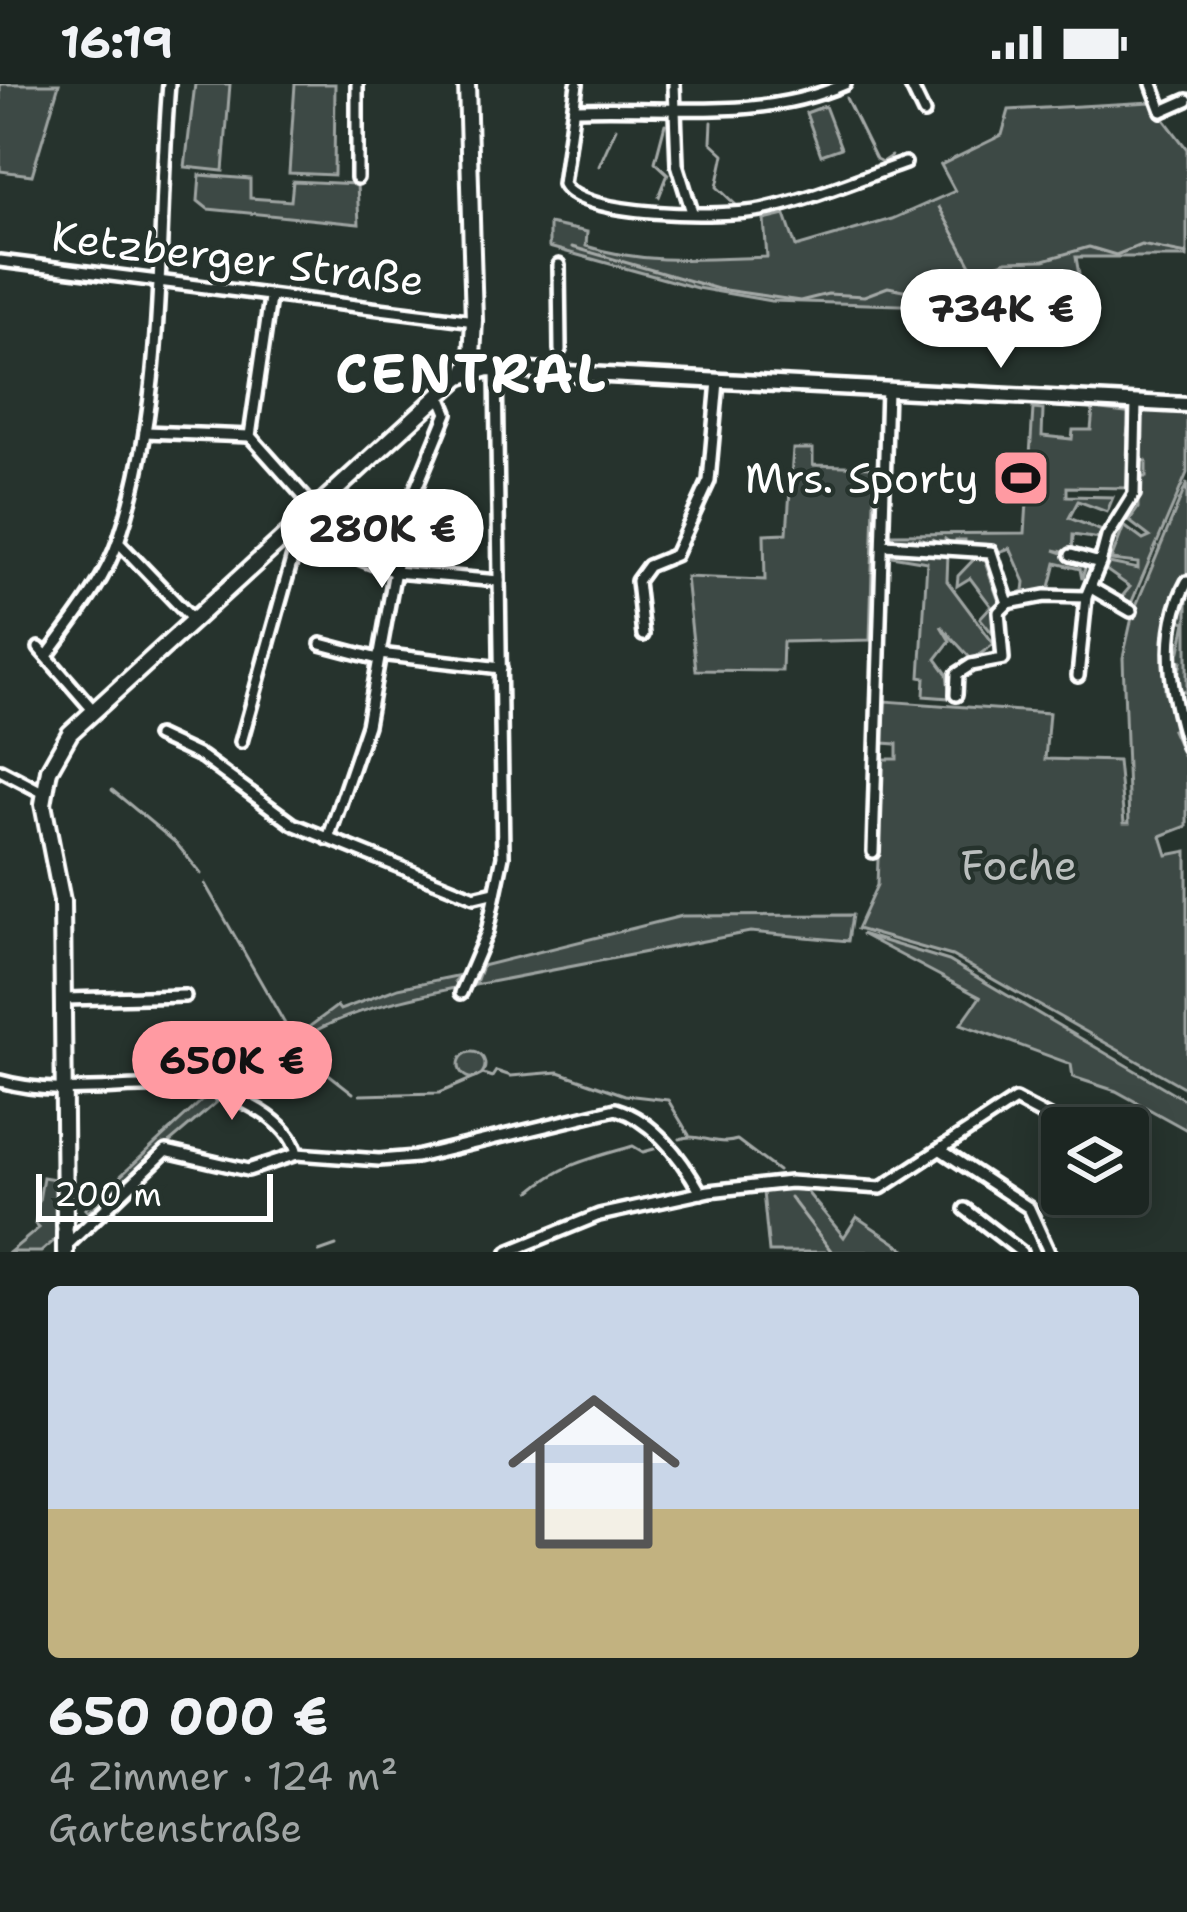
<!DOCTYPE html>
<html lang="de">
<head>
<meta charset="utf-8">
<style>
	body { margin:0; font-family:"Shantell Sans",sans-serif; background:#29322f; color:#f1f3f6; height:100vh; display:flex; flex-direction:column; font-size:45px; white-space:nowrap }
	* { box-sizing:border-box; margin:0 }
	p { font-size:39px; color:#a0a5a5 }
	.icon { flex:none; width:66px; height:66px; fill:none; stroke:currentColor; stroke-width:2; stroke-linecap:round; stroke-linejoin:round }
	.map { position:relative; height:1168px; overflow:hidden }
	.drawer { display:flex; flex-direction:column; background:#1c2622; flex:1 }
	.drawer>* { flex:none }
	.tools { position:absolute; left:1041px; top:1023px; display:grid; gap:24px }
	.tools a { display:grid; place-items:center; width:108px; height:108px; border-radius:12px; background:#1c2622; box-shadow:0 6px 30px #0003,0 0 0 3px #3a4340; font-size:60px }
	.scale { position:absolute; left:36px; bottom:30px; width:237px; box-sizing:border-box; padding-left:12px; border:6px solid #fff; border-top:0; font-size:33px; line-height:42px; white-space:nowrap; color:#fff; -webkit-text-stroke:9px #26332d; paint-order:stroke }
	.price { position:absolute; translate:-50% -102px; padding:0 27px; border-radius:42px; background:#fff; color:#222; font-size:39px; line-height:78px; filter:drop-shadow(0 3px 6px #0008) }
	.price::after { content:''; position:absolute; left:50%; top:72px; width:36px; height:27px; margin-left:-18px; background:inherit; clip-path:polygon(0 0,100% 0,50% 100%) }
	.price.on { background:#ff9aa2; color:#111 }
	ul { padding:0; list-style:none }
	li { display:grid; align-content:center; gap:24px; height:636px; padding:0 48px }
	li span { display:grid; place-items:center; height:372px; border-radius:12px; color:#555 }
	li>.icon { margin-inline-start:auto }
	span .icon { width:216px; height:216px; fill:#fffc; stroke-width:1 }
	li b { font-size:51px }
	.status { display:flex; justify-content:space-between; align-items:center; height:84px; padding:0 60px; background:#1c2622; direction:ltr }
	.status svg { height:33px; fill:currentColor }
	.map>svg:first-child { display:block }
	.green { fill:#3e4944; stroke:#9ea4a2; stroke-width:3 }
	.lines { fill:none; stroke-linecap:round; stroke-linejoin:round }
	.stream { stroke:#a4a9a7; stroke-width:3 }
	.street-casing { stroke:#fff; stroke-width:18 }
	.secondary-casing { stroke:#fff; stroke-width:21 }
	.primary-casing { stroke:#fff; stroke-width:22 }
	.street { stroke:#26332d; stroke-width:9 }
	.secondary { stroke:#26332d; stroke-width:12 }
	.primary { stroke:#26332d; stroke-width:14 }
	.labels { text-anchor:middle; stroke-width:9; stroke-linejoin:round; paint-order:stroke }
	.street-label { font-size:42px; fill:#fff; stroke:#26332d }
	.poi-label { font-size:42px; fill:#fff; stroke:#26332d; text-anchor:end }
	.park-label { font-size:42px; fill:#bbbfbe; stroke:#26332d }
	.district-label { font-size:54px; font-weight:bold; letter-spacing:3px; fill:#fff; stroke:#26332d }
</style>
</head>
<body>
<div class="status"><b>16:19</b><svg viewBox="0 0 49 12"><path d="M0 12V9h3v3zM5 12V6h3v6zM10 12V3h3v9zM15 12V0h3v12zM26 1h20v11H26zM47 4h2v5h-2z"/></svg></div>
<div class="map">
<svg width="1187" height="1168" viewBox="0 0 1187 1168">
	<rect width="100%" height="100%" fill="#26332d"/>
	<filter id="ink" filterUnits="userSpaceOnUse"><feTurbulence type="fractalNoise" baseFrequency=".00833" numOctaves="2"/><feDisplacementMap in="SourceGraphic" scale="24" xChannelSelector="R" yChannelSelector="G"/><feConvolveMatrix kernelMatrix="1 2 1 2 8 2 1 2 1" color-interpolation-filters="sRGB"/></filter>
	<g filter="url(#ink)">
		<!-- green -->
		<g class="green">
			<polygon points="0,0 59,0 32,91 0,87"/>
			<polygon points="195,0 230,0 223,87 185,83"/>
			<polygon points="295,0 335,0 334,91 289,89"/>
			<path d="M 1151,18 L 1187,65 L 1187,173 L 1076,173 L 1082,209 L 1029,206 L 1027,225 L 771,217 L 697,204 L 549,163 L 549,140 L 587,148 L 586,162 C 645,181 706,175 767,173 L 764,136 L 785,131 L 796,163 L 892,135 L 955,107 L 941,81 L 1002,51 L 1009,26 Z"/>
			<polygon points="825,22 841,64 821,71 806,29"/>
			<polygon points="200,91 250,95 250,114 291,117 293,97 357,100 359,140 208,125 198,117"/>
			<polygon points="1033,325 1043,326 1042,352 1072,355 1073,346 1091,346 1093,325 1134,330 1134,344 1128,344 1127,351 1133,353 1130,404 1067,403 1067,412 1113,413 1107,428 1078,417 1069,434 1102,447 1100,455 1073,451 1072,470 1054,466 1087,477 1082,495 1080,485 1056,479 1050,503 1016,514 1011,512 1024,507 1025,498 1010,464 999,468 965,462 965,456 956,456 955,462 945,455 944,461 932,455 931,460 920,454 918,460 913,454 906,459 892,456 892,450 1025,449"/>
			<polygon points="1142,327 1187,329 1187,389 1130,522 1119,516 1130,503 1106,486 1109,479 1138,485 1138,479 1111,476 1124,442 1143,456 1150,453 1129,437 1138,424 1138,393 1146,393 1146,377 1139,376"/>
			<polygon points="793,365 813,365 813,381 875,383 870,556 783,558 782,587 696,586 686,493 765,496 764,450 787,449"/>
			<polygon points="1187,399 1187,491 1173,517 1165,556 1165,607 1177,644 1172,646 1187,680 1187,742 1161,752 1167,771 1187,767 1187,1005 952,872 857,845 877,801 882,675 897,675 897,660 883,659 885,617 1049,629 1045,675 1118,677 1124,739 1129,739 1123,574 1133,529"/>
			<polygon points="895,466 948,469 947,497 994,560 972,576 941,542 950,557 936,575 947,590 950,614 924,612 925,594 920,593 927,478 892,472"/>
			<polygon points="979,470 991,478 986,481 1000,520 993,526 992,549 980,534 991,522 970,494 957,502 958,492"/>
			<polygon points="1187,508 1187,610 1176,601 1181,578 1175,577 1174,567 1180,567 1186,538 1179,536"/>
			<polygon points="852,831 848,857 750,848 475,901 482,882 682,832"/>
			<polygon points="861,850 949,877 1187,1017 1187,1046 1116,1007 1073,993 1071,980 961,940 980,913"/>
			<path d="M 461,891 L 455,897 L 459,903 C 353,926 311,937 227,1009 L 223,1007 L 337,922 L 340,926 L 398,904 Z"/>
			<circle cx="472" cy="981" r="13"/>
			<polygon points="208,1011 217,1018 88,1128 85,1125"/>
			<polygon points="43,1093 55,1095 56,1155 41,1168 10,1168 39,1144 35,1140"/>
			<polygon points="802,1102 844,1153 857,1133 909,1168 769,1168 763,1108"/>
		</g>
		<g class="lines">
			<!-- stream -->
			<g class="stream">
				<polyline points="846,14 876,75 882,78 891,72"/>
				<polyline points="712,38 711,58 724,70 717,103 736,121"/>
				<polyline points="599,82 616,44"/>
				<polyline points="659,113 668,90 655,78 665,40"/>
				<polyline points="939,123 973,185"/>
				<polyline points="572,163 718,205 800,217 828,210 864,212 888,203 913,208 1007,177 1044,176 1089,163 1116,171 1141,161 1187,170"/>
				<polyline points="112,706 176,759 201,790"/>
				<polyline points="205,800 285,940"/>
				<polyline points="308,974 353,1009"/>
				<polyline points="360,1011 439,1009 483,990 492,993 496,987 511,992 559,988 625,1011 668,1016 689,1051"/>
				<path d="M 680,1055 C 698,1048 717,1063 737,1056 L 778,1087"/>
				<path d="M 531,1107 C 564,1079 593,1074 633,1062 L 643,1068 L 654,1065"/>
				<polyline points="790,1113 832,1168"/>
				<polyline points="319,1168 336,1162"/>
			</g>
			<!-- street casing -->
			<g class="street-casing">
				<g id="street">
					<path d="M 577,0 L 563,100 C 581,134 725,133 761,126 C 810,116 858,95 905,79"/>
					<polyline points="674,0 677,80 691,125"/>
					<polyline points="910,0 924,29"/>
					<polyline points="1152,0 1162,27 1187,16"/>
					<path d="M 575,25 C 668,21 758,38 845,0"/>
					<polyline points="357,94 357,0"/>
					<polyline points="0,177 467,236"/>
					<polyline points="559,181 560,266"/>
					<polyline points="270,214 250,352 315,425"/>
					<polyline points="145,348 250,352"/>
					<polyline points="291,448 395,488 499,497"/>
					<polyline points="118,458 193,536"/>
					<polyline points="885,461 991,468 1008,519 999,528 1003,575 971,581 957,590 956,611"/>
					<polyline points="1071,471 1100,479 1107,453 1134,410 1136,318"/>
					<path d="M 1187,498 C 1159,549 1171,610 1187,662"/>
					<polyline points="1093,505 1131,527"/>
					<polyline points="1008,519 1045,512 1086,513"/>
					<polyline points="643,551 637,497 648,482 675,471 709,397 718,297"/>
					<polyline points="321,560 378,575"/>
					<polyline points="39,564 94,627"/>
					<polyline points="379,570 501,584"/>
					<path d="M 47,572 C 74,535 104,499 119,455 C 168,312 156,149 169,0"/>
					<polyline points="1078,592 1086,513 1100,479"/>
					<polyline points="157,652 202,673 293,740 474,813 495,808"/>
					<polyline points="241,658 298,454"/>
					<polyline points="0,686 44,709"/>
					<polyline points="328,755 367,641 405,431 447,329 440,312"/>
					<polyline points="873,768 887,305"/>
					<polyline points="461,909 487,848 503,772 496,285"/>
					<polyline points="65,915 185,912"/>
					<path d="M 0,997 C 67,1016 135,996 203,1005 C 236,1010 290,1036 297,1070 L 379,1076 L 416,1073 L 616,1025 C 655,1037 682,1075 701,1109"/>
					<polyline points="941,1066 1029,1124 1049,1168"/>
					<polyline points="1128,1096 1141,1111"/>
					<polyline points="965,1125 1021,1168"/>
					<polyline points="65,1163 166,1067 248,1086 297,1070"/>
					<polyline points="508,1168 599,1131 709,1107 790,1098 881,1104 1015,1016 1068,1044"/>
				</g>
			</g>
			<!-- secondary casing -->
			<g class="secondary-casing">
				<polyline id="secondary" points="461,293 489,285 1187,321"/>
			</g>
			<!-- primary casing -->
			<g class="primary-casing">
				<g id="primary">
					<polyline points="65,1142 62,817 43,720 49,686 70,649 466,287 472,273 474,236 467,0"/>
					<polyline points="65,1148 65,1168"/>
				</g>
			</g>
			<!-- street -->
			<use href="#street" class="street"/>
			<!-- secondary -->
			<use href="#secondary" class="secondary"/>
			<!-- primary -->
			<use href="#primary" class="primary"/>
		</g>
	</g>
	<!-- icons -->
	<defs>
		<g id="stadium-square" transform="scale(3)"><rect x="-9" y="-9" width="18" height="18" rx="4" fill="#ff9aa2" stroke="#26332d"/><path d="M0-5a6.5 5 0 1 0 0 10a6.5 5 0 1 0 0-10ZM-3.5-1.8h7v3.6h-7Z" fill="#111"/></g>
	</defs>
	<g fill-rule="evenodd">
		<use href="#stadium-square" x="1021" y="394"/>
	</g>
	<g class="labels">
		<!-- street labels -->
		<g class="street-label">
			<text transform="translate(238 174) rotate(7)" y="15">Ketzberger Straße</text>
		</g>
		<!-- poi labels -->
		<g class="poi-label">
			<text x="979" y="409">Mrs. Sporty</text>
		</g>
		<!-- park labels -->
		<g class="park-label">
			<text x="1019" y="796">Foche</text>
		</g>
		<!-- district labels -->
		<g class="district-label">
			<text x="472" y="308">CENTRAL</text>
		</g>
	</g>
</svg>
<div class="tools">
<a><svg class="icon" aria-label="layers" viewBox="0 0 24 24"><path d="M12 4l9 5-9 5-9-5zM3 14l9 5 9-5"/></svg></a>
</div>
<div class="scale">200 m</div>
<b class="price" style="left:1001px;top:287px">734K €</b>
<b class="price" style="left:382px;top:507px">280K €</b>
<b class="price on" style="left:232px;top:1039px">650K €</b>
</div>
<section class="drawer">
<ul>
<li><span style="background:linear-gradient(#c9d6e8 60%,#c2b280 0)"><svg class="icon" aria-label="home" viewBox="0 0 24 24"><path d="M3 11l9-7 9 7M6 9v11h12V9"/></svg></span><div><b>650 000 €</b><p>4 Zimmer · 124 m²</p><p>Gartenstraße</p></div></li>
</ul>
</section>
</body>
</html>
